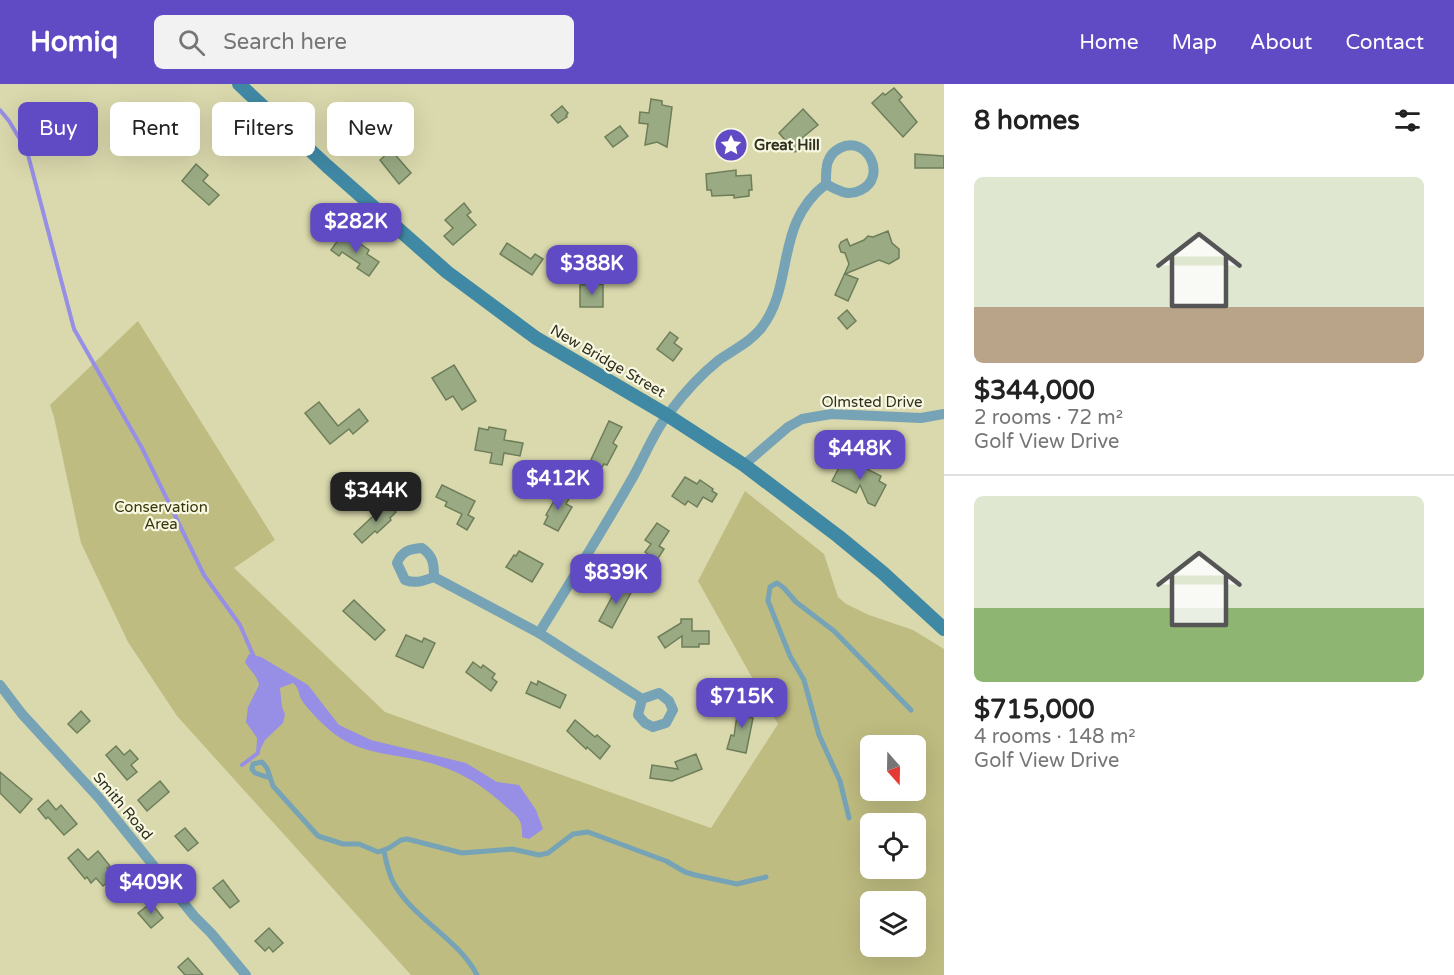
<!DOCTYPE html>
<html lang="en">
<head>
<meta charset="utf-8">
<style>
	body { margin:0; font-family:"Varela Round",sans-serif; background:#f2f2f2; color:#222; height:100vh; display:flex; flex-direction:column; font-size:22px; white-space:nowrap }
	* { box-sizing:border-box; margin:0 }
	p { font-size:20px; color:#767676 }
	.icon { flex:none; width:33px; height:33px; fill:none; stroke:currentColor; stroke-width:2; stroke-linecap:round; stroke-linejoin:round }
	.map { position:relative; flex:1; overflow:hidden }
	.details { display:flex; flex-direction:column; background:#fff; width:510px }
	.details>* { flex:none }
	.banner { position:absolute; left:18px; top:18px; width:570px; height:54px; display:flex; gap:12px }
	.needle { width:39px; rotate:160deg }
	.fabs { position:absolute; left:860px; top:651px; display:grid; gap:12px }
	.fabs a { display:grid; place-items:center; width:66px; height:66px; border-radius:9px; background:#fff; box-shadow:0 6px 24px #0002; font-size:30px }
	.price { position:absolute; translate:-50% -51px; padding:0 14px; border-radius:12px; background:#614bc4; color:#fff; font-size:20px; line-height:39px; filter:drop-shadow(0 2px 3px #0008) }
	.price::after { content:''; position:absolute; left:50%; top:36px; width:18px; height:14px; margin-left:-9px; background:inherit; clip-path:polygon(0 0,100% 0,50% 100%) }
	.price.on { background:#222; color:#fff }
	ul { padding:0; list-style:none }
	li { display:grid; align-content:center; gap:12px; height:318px; padding:0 30px }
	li+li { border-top:2px solid #e0e0e0 }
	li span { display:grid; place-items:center; height:186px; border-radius:9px; color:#555 }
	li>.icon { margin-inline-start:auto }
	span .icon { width:108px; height:108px; fill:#fffc; stroke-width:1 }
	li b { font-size:26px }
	h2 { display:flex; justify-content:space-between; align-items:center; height:72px; padding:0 30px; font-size:26px }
	.pill { padding:0 21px; border-radius:9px; background:#fff; box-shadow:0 6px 24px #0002; font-size:21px; line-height:54px }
	.pill.on { background:#614bc4; color:#fff }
	header { display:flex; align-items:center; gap:36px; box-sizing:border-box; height:84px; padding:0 30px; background:#614bc4; color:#fff }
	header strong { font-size:28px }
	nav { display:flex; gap:33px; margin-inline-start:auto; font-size:21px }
	.search { width:420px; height:54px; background:#f2f2f2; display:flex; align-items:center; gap:15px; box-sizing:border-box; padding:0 21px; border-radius:9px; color:#767676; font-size:22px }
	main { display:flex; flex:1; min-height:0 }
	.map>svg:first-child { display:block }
	.green { fill:#bebc80; fill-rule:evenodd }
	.water { fill:#968fe5 }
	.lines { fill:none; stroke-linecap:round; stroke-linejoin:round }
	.stream { stroke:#968fe5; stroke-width:4 }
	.building { fill:#9aab84; stroke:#6e7e59; stroke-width:1.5 }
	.lane { stroke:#76a3b6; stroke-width:5 }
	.street { stroke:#76a3b6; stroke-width:10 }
	.secondary { stroke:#4089a5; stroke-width:14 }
	.labels { text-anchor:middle; stroke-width:4.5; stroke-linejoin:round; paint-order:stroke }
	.poi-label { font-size:15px; font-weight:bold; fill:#2f2f1e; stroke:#f8f8e2; text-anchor:start }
	.street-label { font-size:15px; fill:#2f2f1e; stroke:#f8f8e2 }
	.park-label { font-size:15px; fill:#38360a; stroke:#f8f8e2 }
</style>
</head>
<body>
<header>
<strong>Homiq</strong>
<div class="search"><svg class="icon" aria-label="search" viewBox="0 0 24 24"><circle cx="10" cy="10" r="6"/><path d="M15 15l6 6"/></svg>Search here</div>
<nav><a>Home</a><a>Map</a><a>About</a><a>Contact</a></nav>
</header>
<main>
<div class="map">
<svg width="944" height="891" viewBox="0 0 944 891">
	<rect width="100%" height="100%" fill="#dad9ad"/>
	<!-- green -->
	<path class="green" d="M 138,237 L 275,456 L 234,484 L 385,628 L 711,744 L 778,640 L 698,497 L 745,407 L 824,470 L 838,513 L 846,520 L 869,531 L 913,546 L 944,565 L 944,891 L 411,891 L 177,632 L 128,558 L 81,459 L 54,333 L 50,321 ZM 870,662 L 915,662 L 915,706 L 870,706 ZM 870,740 L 915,740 L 915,784 L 870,784 ZM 870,818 L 915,818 L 915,862 L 870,862 Z"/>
	<!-- water -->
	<path class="water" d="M 249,570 L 261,573 L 308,601 L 339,641 L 371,656 L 466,679 L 497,698 L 519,701 L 536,726 L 543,745 L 529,755 L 522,753 C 523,733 516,732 503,720 C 476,696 453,684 419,676 C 391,670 360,669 336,651 C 327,645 306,624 301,615 C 298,608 299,604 293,599 L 280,604 L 282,623 L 285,630 L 283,639 L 265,656 L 260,666 L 257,654 L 246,638 L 248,623 L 259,601 C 257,591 250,587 245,578 Z"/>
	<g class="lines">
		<!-- stream -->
		<g class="stream">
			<polyline points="0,26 9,37 27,67 74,245 142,364 204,491 240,541 254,573"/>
			<polyline points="242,681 258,669 259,656"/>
		</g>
	</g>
	<!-- building -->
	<g class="building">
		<polygon points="894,4 902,13 899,16 917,38 903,53 872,19 883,9 885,11"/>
		<polygon points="651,15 662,17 662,21 672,23 667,63 657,58 645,61 648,40 639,39 640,28 649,29"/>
		<polygon points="562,22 568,29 566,32 567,33 558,39 551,31"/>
		<polygon points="803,25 818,41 802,54 806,58 795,68 779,49"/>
		<polygon points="620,42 628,52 613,63 605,53"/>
		<polygon points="391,66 411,89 399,100 380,76"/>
		<polygon points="915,70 944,72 944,84 915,84"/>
		<polygon points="196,80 208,91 203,97 219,111 209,121 182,97"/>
		<polygon points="736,86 736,92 751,91 752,106 749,106 749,112 734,114 734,111 712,112 711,106 707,106 706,90"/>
		<polygon points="464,119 471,128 467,131 476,141 453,161 444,152 453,144 445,136"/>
		<polygon points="888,147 892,159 899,165 899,174 889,180 879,176 845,190 858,195 848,217 835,211 849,180 845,169 841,168 839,162 841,158 847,155 850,162 864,156 868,152 873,153"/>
		<polygon points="341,152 350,158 352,154 369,166 367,170 379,178 369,192 357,184 360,180 342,168 339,172 331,166"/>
		<polygon points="507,159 531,175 535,170 543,175 532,191 500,170"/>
		<polygon points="603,200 603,223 580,223 580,201"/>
		<polygon points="847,226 856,237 847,245 838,234"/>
		<polygon points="670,248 678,254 674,259 682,265 673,277 657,265"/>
		<polygon points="454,281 476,317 462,326 453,312 446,316 432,294"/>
		<polygon points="319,318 338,342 359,325 368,337 353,350 349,345 330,360 305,329"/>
		<polygon points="609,337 622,343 613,359 617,362 607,381 604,380 600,386 589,380"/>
		<polygon points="489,343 506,346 504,356 523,359 520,372 504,369 502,381 490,379 492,369 475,366 479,344 488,346"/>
		<polygon points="851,377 881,392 879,397 886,401 875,422 868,419 860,401 856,409 832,397 842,378 849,382"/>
		<polygon points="685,393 697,400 700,396 713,405 712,407 717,410 712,418 703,413 697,423 688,417 685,421 672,412"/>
		<polygon points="442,401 475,417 468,431 474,434 467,446 457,440 462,430 445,422 447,418 436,413"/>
		<polygon points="556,405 570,413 566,420 572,423 558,447 544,440 548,432 546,431 555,415 551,413"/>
		<polygon points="387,419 396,428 390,434 391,436 377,449 375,447 362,459 354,450"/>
		<polygon points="657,439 669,447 659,462 664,465 657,476 645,468 651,460 645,456"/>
		<polygon points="519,467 543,480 532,498 506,483 514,471 516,472"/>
		<polygon points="620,498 633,505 612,544 599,537"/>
		<polygon points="354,516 385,546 375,556 343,527"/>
		<polygon points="681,535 692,535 692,547 709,547 709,560 699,560 699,563 682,563 682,552 665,564 658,553 681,539"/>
		<polygon points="406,551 422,558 424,554 435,559 423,584 396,572"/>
		<polygon points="473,578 481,584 483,581 495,590 492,594 497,598 491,607 466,588"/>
		<polygon points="538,597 566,611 560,624 526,609 531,598 537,601"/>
		<polygon points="739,618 752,621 749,633 753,634 746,669 727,665 731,651 734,652"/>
		<polygon points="81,627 90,637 77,649 68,640"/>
		<polygon points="575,636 595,653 597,651 610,662 600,675 587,663 586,665 567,647"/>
		<polygon points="116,662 124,671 130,666 138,675 131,681 137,688 127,696 106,671"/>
		<polygon points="696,670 702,685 672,697 650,694 652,681 678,685 675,678"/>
		<polygon points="0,688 32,715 20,729 0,709"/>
		<polygon points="160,697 169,708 147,727 138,716"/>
		<polygon points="48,716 56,726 61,721 77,740 64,751 48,733 46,735 38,725"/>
		<polygon points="185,744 198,759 188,767 175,752"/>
		<polygon points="78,765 88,776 98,767 110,782 107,784 114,792 103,802 96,794 91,799 87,793 85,795 68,774"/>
		<polygon points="223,796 239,817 230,824 213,804"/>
		<polygon points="151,819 163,834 151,844 138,829"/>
		<polygon points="269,844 283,859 273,868 269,863 265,867 255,857"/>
		<polygon points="188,874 203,891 185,891 178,883"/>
	</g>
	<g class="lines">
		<!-- lane -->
		<g class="lane">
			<polyline points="270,694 255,689 252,685 253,680 262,678 267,684 273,702 318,752 343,760 359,760 378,768 389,764 401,756 407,755 462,769 512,765 539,771 548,769 573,750 588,748 666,777 685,788 695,791 737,800 766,793"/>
			<polyline points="849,734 840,697 819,651 804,596 790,572 768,517 770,503 777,499 784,504 796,518 834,547 911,626"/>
			<path d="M 384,767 C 386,777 388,788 393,798 C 413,835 458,854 477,891"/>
		</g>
		<!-- street -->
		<g class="street">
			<polyline points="744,381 788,343 802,335 831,330 921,334 944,330"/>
			<path d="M 434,493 C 434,479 433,472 422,464 C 409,465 402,467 397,479 L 405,496 C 416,500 423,497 434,493 L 539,549"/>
			<polyline points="0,601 22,630 99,714 194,832 211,849 246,891"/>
			<path d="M 642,615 L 638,631 L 645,639 L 653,643 L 666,639 L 673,626 L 669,617 L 659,609 L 642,615 L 539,549 C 571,497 603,446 633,393 C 645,372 654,347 669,329 C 684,309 700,291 719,276 C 733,266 752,257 762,243 C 795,199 774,140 826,100 C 826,85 825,72 840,64 C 867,50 888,93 861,106 C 855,109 849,110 843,108 C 837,106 831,103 826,100"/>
		</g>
		<!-- secondary -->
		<polyline class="secondary" points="239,0 327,82 447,188 536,254 667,331 744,381 838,452 883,489 944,545"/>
	</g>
	<!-- icons -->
	<defs>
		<g id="sight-disc" transform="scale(1.725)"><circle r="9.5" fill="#614bc4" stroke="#f8f8e2"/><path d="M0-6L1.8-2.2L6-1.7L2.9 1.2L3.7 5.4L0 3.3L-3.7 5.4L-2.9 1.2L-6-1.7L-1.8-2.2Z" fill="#fff"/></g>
	</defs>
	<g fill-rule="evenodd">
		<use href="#sight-disc" x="731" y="61"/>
	</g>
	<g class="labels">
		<!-- poi labels -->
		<g class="poi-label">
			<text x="754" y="66">Great Hill</text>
		</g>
		<!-- street labels -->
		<g class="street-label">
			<text transform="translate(608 277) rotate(30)" y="5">New Bridge Street</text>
			<text x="872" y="323">Olmsted Drive</text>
			<text transform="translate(123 722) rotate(50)" y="5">Smith Road</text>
		</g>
		<!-- park labels -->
		<g class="park-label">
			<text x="161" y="428">Conservation<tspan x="161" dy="17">Area</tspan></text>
		</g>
	</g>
</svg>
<div class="fabs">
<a><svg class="needle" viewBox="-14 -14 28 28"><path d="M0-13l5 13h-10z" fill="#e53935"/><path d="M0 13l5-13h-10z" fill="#767676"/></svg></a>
<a><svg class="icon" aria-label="locate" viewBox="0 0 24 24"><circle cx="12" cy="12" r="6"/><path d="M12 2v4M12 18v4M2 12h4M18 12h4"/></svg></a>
<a><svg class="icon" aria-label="layers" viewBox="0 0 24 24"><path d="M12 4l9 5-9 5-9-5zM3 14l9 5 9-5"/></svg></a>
</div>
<b class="price" style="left:356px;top:170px">$282K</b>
<b class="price" style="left:592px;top:212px">$388K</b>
<b class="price" style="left:860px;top:397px">$448K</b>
<b class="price" style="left:558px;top:427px">$412K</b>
<b class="price on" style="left:376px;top:439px">$344K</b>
<b class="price" style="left:616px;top:521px">$839K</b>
<b class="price" style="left:742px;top:645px">$715K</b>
<b class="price" style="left:151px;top:831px">$409K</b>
<div class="banner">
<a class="pill on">Buy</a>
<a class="pill">Rent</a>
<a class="pill">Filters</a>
<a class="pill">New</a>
</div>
</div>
<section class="details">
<h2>8 homes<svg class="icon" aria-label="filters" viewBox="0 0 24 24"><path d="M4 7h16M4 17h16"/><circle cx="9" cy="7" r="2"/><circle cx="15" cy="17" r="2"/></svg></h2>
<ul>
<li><span style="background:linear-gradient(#dfe7d0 70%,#b9a48a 0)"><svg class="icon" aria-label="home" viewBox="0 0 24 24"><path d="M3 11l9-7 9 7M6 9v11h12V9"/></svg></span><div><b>$344,000</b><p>2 rooms · 72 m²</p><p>Golf View Drive</p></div></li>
<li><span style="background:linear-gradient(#dfe7d0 60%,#8fb573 0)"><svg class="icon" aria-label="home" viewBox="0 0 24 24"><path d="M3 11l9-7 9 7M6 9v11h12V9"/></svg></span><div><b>$715,000</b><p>4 rooms · 148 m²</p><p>Golf View Drive</p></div></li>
</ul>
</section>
</main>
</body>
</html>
